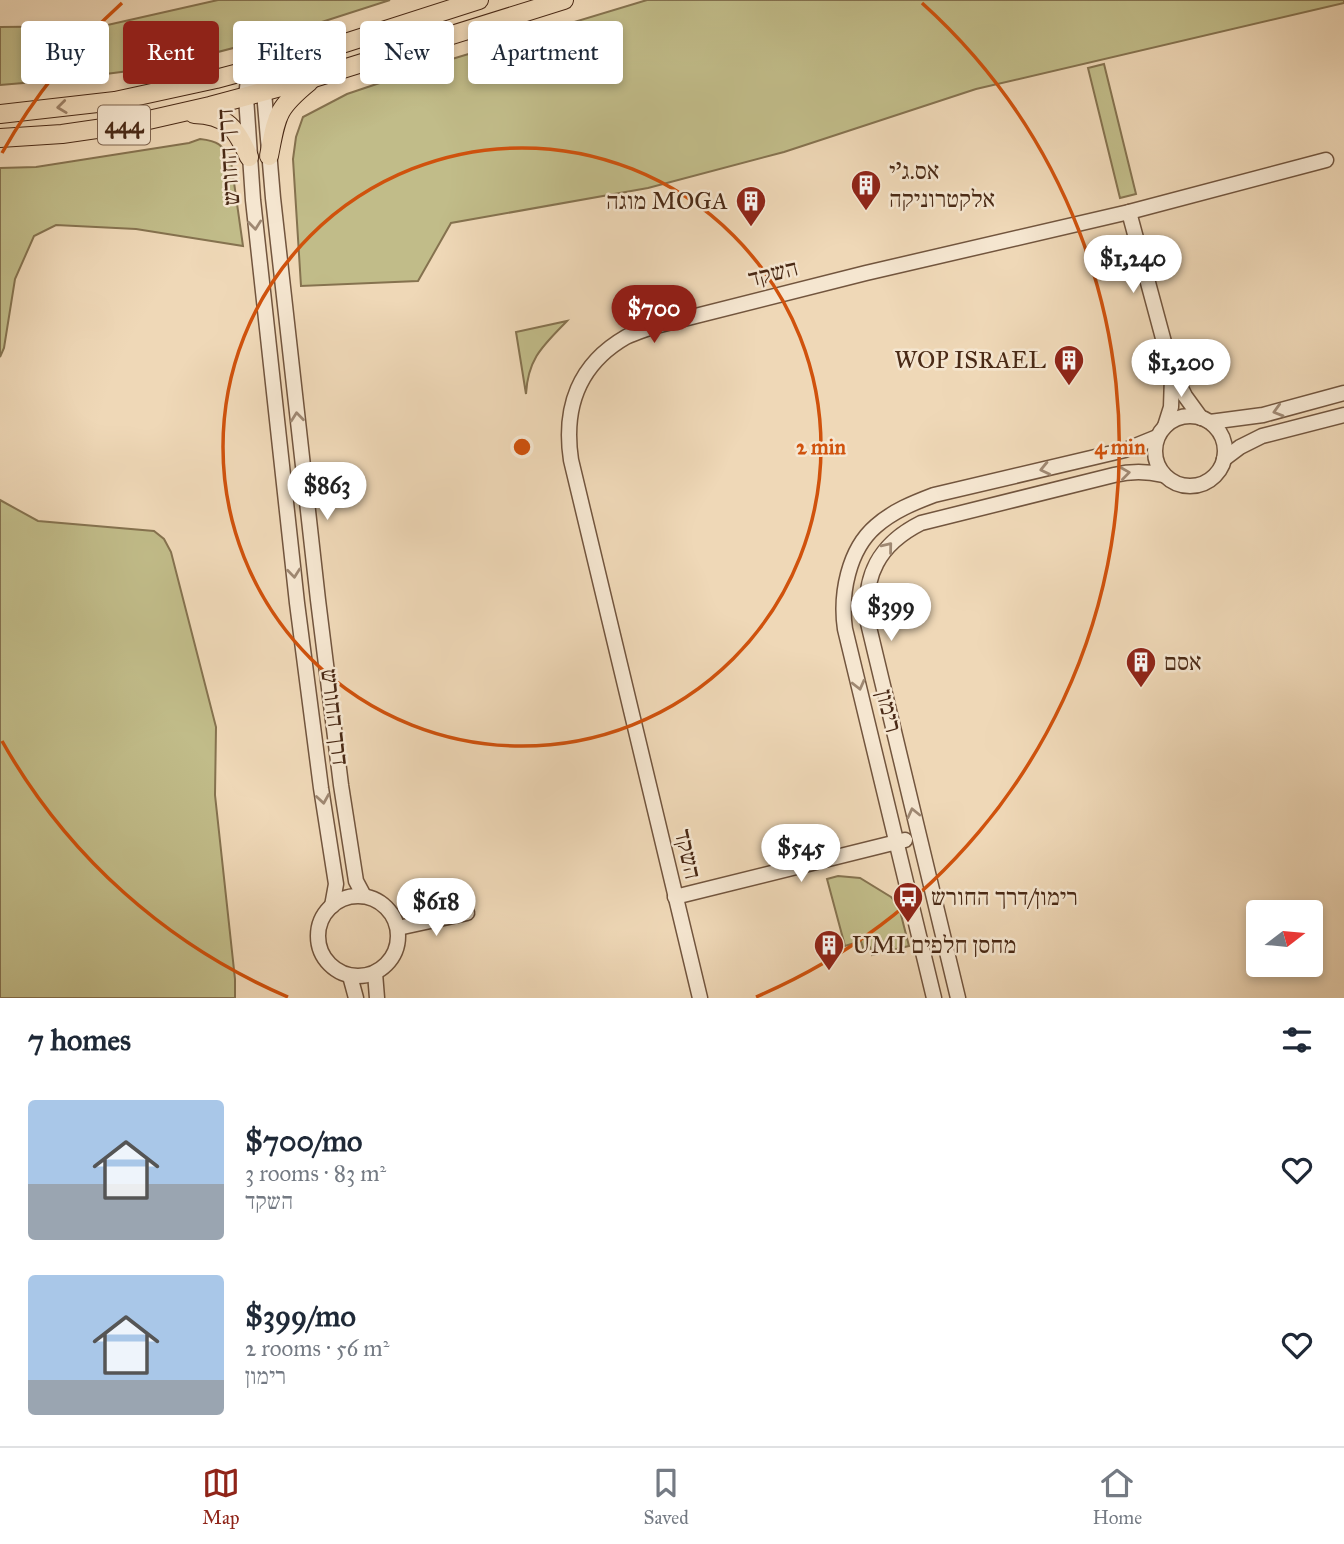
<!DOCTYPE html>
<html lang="en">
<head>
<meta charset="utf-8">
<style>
	body { margin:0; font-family:"IM FELL Great Primer","Frank Ruhl Libre",serif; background:#f6f6f7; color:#1f2937; height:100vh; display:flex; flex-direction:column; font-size:26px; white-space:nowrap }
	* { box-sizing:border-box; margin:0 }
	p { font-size:23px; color:#747a83 }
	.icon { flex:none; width:38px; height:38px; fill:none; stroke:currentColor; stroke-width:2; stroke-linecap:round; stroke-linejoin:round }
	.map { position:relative; height:998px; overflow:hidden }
	.sheet { display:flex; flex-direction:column; background:#fff; flex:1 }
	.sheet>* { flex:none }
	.banner { position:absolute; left:21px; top:21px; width:700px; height:63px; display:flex; gap:14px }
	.needle { width:46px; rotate:74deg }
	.fabs { position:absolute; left:1246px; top:900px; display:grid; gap:14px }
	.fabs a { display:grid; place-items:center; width:77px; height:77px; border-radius:7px; background:#fff; box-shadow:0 4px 10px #0003; font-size:35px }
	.price { position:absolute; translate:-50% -60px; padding:0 16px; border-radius:24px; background:#fff; color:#222; font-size:23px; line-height:46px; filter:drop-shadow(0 2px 4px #0008) }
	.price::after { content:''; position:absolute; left:50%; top:42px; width:21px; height:16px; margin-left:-10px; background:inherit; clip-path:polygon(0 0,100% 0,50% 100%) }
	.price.on { background:#8f2418; color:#fff }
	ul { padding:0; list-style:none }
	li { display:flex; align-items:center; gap:21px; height:175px; padding:0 28px }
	li span { display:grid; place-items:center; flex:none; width:196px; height:140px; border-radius:7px; color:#555 }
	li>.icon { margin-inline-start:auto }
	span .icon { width:84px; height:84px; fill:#fffc; stroke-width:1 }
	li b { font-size:30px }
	h2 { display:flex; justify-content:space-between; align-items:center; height:84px; padding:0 28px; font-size:30px }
	.pill { padding:0 24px; border-radius:7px; background:#fff; box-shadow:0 4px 10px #0003; font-size:24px; line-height:63px }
	.pill.on { background:#8f2418; color:#fff }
	.tab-bar { display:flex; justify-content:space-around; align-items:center; height:98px; border-top:2px solid #e0e1e3; background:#fff; font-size:19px; color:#747a83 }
	.tab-bar a { display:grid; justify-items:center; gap:4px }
	.tab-bar .on { color:#8f2418 }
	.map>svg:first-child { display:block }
	.green { fill:#c1bc89; stroke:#85724f; stroke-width:2 }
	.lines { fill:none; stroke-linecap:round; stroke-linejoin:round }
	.minor-casing { stroke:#72553e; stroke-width:17 }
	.major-casing { stroke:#492915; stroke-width:20 }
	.minor { stroke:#f5e6d0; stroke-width:14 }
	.major { stroke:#efd8b7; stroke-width:18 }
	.oneway { stroke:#9c8066 }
	.oneway2 { stroke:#9f8872 }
	.ring { fill:none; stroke:#d0520d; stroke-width:3.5 }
	.labels { text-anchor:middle; stroke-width:5; stroke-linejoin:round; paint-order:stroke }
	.shield { fill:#f5e6d0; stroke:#7d624d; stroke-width:2 }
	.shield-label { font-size:23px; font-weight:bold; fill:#492915 }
	.street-label { font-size:24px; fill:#492915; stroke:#f5e6d0 }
	.poi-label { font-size:24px; fill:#492915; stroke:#f5e6d0; text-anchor:start }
	.centre { fill:#d0520d; stroke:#f5e6d0; stroke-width:3.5 }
	.ring-label { font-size:21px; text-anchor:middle; font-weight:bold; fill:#d0520d; stroke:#f5e6d0; stroke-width:5; stroke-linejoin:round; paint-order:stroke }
</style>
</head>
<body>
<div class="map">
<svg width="1344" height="998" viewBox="0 0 1344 998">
	<rect width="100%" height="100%" fill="#efd8b7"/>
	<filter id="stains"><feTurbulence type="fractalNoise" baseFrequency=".00286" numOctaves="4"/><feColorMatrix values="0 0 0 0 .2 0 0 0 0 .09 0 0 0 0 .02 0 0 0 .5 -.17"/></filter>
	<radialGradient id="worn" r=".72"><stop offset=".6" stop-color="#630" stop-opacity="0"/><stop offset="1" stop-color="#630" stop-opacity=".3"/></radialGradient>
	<!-- green -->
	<g class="green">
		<polygon points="218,0 390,0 272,38 160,67 59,80 0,85 0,27 103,26"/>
		<polygon points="647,0 1344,0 1344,3 976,89 784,152 648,188 451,223 418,281 301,286 293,159 296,137 303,117 347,94 442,62"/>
		<polygon points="1104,64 1136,194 1120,198 1088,68"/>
		<path d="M 200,139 C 218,141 222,144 231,161 L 243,246 L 136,229 L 56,225 L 34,236 L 15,279 L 4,348 L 0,357 L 0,168 L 36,167 L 189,143 Z"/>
		<path d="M 567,321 C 543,346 528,358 526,394 L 516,332 Z"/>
		<polygon points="0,500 38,521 154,531 164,539 171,552 216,727 215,795 235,979 235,998 0,998"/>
		<polygon points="838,876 860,878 891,897 899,907 909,946 872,955 870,947 863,948 861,941 845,946 827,879"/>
	</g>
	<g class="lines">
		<!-- minor casing -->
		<g class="minor-casing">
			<g id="minor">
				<polyline points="249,71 246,97 253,200 297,603 321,788 336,884 332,906"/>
				<polyline points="249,71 264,92 273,198 318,600 341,785 356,881 364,896"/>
				<polyline points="1129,212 1171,368 1185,396 1201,418"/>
				<circle cx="1190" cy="451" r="35"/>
				<polyline points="1210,422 1263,415 1344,393"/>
				<polyline points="1165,426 1171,407 1172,377"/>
				<polyline points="1224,459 1240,447 1262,436 1344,415"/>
				<circle cx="358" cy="936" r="40"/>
				<polyline points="675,897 905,840"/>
				<polyline points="398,928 467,913"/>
				<polyline points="375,973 377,998"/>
				<polyline points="350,976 356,998"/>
				<path d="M 700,998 L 571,460 C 563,407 579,364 626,337 C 634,333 644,330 652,327 L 866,273 L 1129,212 L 1326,160"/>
				<path d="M 934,998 L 845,629 C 840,595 848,550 876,526 C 893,511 913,503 934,495 L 1125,450 L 1157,437"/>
				<path d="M 958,998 L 868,623 C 862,576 879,544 921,523 L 1114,475 C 1131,471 1146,471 1163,475"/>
			</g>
		</g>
		<!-- major casing -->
		<g class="major-casing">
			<g id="major">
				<polyline points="0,114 115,101 216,79 317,52 479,0"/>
				<path d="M 194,114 C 228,115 236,129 249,157"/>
				<polyline points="0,138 62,134 131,124 210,106 314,78 564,0"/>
				<path d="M 269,156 C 277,115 276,109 309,82"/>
			</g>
		</g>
		<!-- minor -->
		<use href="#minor" class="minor"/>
		<!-- major -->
		<use href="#major" class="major"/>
	</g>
	<!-- one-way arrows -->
	<defs><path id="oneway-chevron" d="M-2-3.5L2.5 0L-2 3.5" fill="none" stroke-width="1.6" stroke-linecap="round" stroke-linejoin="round" transform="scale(1.75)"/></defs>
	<use class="oneway" href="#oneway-chevron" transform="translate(62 107) rotate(173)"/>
	<g class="oneway2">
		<use href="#oneway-chevron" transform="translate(255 225) rotate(84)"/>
		<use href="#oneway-chevron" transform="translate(1278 411) rotate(164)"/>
		<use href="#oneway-chevron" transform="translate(297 417) rotate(-96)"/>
		<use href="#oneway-chevron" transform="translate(1045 469) rotate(167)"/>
		<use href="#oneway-chevron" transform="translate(1125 473) rotate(-8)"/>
		<use href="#oneway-chevron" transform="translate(888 547) rotate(-51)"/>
		<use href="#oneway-chevron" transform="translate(294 573) rotate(84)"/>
		<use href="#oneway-chevron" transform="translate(859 685) rotate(76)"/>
		<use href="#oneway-chevron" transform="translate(323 799) rotate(81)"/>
		<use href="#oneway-chevron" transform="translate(913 813) rotate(-103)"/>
	</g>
	<!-- distance rings -->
	<g class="ring">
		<circle cx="522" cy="447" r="299"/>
		<path d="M288 997A598 598 0 0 1 2 741M2 153A598 598 0 0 1 122 3M922 3A598 598 0 0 1 756 997"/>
	</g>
	<!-- icons -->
	<defs>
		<g id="building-pin" transform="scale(1.575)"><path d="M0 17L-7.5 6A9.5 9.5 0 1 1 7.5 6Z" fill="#8f2418" stroke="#f5e6d0"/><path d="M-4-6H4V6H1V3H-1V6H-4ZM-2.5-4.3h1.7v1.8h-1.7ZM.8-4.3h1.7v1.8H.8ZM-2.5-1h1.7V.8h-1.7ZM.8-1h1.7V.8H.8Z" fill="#fff"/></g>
		<g id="bus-pin" transform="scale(1.575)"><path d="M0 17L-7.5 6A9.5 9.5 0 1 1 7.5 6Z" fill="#8f2418" stroke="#f5e6d0"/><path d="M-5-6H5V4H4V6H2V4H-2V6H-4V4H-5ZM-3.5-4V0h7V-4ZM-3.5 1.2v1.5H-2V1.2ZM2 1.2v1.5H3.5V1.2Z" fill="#fff"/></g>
	</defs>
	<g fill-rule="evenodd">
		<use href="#building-pin" x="866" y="185"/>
		<use href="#building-pin" x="751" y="201"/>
		<use href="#building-pin" x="1069" y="360"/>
		<use href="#building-pin" x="1141" y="662"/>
		<use href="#bus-pin" x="908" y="897"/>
		<use href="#building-pin" x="829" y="945"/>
	</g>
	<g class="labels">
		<!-- shield labels -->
		<rect class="shield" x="98" y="105.5" width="52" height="39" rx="5"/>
		<g class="shield-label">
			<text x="124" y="133">444</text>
		</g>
		<!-- street labels -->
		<g class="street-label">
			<text transform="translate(228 157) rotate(-94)" y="8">דרך החורש</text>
			<text transform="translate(773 273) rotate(-14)" y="8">השקד</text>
			<text transform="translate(889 711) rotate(76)" y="8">רימון</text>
			<text transform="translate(335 717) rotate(83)" y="8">דרך החורש</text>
			<text transform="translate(688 854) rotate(77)" y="8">השקד</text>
		</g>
		<!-- poi labels -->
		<g class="poi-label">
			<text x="889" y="179">אס.ג'י<tspan x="889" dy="28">אלקטרוניקה</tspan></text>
			<text x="728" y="209" text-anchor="end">מוגה MOGA</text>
			<text x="1046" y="368" text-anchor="end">WOP ISRAEL</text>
			<text x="1164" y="670">אסם</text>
			<text x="931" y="905">רימון/דרך החורש</text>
			<text x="852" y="953">UMI מחסן חלפים</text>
		</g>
	</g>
	<circle cx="522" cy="447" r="10" class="centre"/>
	<g class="ring-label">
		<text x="821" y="454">2 min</text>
		<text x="1120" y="454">4 min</text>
	</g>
	<rect width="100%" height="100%" filter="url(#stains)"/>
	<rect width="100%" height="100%" fill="url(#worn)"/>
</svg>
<div class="fabs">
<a><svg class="needle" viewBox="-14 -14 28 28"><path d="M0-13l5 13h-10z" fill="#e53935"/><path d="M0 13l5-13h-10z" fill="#747a83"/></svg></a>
</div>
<b class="price" style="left:1133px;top:295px">$1,240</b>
<b class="price on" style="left:654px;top:345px">$700</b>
<b class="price" style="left:1181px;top:399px">$1,200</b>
<b class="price" style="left:327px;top:522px">$863</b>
<b class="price" style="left:891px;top:643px">$399</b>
<b class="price" style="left:801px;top:884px">$545</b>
<b class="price" style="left:436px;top:938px">$618</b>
<div class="banner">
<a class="pill">Buy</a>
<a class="pill on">Rent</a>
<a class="pill">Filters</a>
<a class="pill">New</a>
<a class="pill">Apartment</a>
</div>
</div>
<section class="sheet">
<h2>7 homes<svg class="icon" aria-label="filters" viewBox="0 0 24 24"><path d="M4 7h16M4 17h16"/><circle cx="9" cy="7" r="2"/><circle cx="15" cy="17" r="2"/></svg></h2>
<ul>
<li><span style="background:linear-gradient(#a9c7e8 60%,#9aa5b1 0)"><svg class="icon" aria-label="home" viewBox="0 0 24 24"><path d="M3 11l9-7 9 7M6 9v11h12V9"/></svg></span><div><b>$700/mo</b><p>3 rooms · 83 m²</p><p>השקד</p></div><svg class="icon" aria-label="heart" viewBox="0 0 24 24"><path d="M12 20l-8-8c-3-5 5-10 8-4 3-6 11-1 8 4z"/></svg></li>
<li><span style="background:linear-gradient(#a9c7e8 75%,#9aa5b1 0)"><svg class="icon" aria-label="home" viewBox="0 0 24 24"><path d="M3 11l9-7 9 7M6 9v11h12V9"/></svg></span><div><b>$399/mo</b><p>2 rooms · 56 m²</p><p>רימון</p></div><svg class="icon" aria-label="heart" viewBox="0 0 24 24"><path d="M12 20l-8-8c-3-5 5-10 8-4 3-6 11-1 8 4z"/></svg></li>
</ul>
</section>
<nav class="tab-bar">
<a class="on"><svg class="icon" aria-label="map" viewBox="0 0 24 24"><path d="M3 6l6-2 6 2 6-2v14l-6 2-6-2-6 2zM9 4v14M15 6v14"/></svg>Map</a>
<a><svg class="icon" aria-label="saved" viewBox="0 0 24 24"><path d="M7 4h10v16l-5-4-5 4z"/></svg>Saved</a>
<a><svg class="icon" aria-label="home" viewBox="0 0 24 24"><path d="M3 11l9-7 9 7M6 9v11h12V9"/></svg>Home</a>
</nav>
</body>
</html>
